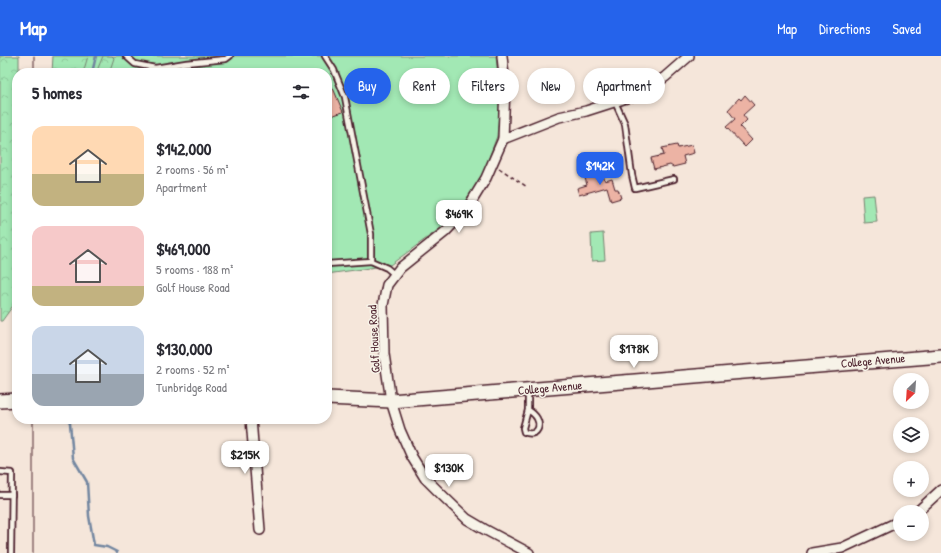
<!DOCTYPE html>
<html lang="en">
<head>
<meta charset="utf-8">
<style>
	body { margin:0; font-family:"Patrick Hand",sans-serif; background:#f2f2f3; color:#2b2b33; height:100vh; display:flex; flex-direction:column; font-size:15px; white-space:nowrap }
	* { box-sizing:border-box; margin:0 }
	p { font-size:13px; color:#7c7c81 }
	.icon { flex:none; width:22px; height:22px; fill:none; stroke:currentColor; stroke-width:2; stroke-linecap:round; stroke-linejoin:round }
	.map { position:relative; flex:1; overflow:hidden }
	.details { position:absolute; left:12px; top:12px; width:320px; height:356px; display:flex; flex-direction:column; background:#fff; border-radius:16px; box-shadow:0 2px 6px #0003 }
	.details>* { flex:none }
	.hud { position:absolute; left:344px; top:12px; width:380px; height:36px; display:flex; gap:8px }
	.needle { width:26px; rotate:205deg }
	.buttons { position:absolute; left:893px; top:317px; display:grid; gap:8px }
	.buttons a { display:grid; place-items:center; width:36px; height:36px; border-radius:50%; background:#fff; box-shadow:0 2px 6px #0003; font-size:20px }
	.price { position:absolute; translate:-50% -34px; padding:0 9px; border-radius:8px; background:#fff; color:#222; font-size:13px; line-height:26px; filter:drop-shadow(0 1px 2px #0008) }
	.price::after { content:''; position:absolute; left:50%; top:24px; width:12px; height:9px; margin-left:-6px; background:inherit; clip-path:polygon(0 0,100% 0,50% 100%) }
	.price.active { background:#2563eb; color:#fff }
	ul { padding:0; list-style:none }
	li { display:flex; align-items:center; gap:12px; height:100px; padding:0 20px }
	li span { display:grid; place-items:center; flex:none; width:112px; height:80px; border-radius:12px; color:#555 }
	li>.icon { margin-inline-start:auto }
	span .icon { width:48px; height:48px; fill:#fffc; stroke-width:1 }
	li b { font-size:17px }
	h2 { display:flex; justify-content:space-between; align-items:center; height:48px; padding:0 20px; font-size:17px }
	.chip { padding:0 14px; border-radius:18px; background:#fff; box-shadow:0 2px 6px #0003; font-size:14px; line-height:36px }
	.chip.active { background:#2563eb; color:#fff }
	header { display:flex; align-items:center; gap:24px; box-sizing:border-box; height:56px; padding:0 20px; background:#2563eb; color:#fff }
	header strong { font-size:19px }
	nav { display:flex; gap:22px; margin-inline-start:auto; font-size:14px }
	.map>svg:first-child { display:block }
	.green { fill:#a2e8b4; stroke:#768470 }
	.forest { fill:url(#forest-crowns); stroke:#768470 }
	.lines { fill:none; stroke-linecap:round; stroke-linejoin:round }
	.stream { stroke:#7286a0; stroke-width:2.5 }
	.building { fill:#ecb3a4; stroke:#4a1f2b }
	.lane-casing { stroke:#4a1f2b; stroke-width:8 }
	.street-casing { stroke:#4a1f2b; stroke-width:12 }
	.secondary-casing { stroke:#4a1f2b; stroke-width:16 }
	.path { stroke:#4a1f2b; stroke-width:1.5; stroke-dasharray:4 3; stroke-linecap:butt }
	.lane { stroke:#f7f3e8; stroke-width:4.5 }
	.street { stroke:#f7f3e8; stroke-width:9 }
	.secondary { stroke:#f7f3e8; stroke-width:13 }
	.tram { stroke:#4a1f2b; stroke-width:1 }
	.labels { text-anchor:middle; stroke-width:3; stroke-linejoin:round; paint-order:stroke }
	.street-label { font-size:12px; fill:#4a1f2b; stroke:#f7f3e8 }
</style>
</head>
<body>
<header>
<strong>Map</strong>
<nav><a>Map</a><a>Directions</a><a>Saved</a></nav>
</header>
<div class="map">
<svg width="941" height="497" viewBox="0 0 941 497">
	<defs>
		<pattern id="forest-crowns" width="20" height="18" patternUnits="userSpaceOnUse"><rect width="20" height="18" fill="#a2e8b4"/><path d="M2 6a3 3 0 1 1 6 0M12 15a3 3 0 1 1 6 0" fill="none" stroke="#8dc79b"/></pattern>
	</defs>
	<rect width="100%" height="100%" fill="#f5e6da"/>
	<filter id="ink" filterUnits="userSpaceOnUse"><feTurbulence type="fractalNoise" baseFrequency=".025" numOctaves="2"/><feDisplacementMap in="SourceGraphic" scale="8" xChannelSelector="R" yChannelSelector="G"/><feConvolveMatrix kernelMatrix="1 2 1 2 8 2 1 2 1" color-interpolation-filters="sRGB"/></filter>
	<g filter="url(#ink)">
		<!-- green -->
		<g class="green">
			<polygon points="62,0 496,0 500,46 497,80 482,121 463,149 442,171 390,209 327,218 327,17 62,17"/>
			<polygon points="874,139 877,166 864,167 862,140"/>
			<polygon points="603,177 605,204 592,205 591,178"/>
		</g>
		<!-- forest -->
		<g class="forest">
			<polygon points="0,0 19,0 19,17 17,17 17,244 2,265 0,265"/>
			<polygon points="53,0 88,0 83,17 52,17"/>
			<polygon points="103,0 112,0 114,2 109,17 96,17"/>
		</g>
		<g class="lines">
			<!-- stream -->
			<g class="stream">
				<polyline points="92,17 96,0"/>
				<polyline points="68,363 70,367 73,402 87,426 89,460 94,489 107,491 117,496 117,497"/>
			</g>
		</g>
		<!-- building -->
		<g class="building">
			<polygon points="333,32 343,56 328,61 327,57 327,34"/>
			<polygon points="745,39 754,49 743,59 747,64 740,71 752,84 745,91 726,71 735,63 728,54 739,42 741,44"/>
			<polygon points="677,89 678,92 692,89 694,97 683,100 685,108 673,111 670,109 654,113 651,102 664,99 662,92"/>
			<polygon points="602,117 605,125 612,123 615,133 618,133 621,142 611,145 607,131 579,139 577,132 587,129 585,122"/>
		</g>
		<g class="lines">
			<!-- lane casing -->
			<g class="lane-casing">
				<g id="lane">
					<polyline points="126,0 135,8 155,12 186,7 226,3 230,0"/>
					<polyline points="325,0 334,14 345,41 371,178 371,205 387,212 394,218"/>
					<polyline points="615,46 625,68 632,119 635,132 674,123"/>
					<polyline points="327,208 371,205"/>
					<path d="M 528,354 C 546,364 539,383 524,376 L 523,372 L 528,354 L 528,336"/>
					<polyline points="0,416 12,417 11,497"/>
					<polyline points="0,439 12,439"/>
				</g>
			</g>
			<!-- street casing -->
			<g class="street-casing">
				<g id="street">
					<polyline points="502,0 505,30 503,83 486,122 467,153 445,176 400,212 387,229 383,249 384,298 391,345 400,374 412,401 425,422 442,439 467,463 484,473 529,497"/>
					<polyline points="503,83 559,61 586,55 639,38 665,21 689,0"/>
					<polyline points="251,363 260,474"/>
					<polyline points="917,456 941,434"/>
					<polyline points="812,497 842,492 900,465"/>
				</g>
			</g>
			<!-- secondary casing -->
			<g class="secondary-casing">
				<g id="secondary">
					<polyline points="327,342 391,345 941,300"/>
					<polyline points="0,345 17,344"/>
				</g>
			</g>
			<!-- path -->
			<polyline class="path" points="499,112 527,131"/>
			<!-- lane -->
			<use href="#lane" class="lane"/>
			<!-- street -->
			<use href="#street" class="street"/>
			<!-- secondary -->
			<use href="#secondary" class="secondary"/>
			<!-- tram -->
			<g class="tram">
				<polyline points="34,17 34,0"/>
				<polyline points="33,363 33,497"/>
			</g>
		</g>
	</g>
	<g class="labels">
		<!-- street labels -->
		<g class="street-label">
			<text transform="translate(374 283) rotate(-93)" y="4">Golf House Road</text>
			<text transform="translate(873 305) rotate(-5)" y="4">College Avenue</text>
			<text transform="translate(550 332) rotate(-5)" y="4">College Avenue</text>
		</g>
	</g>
</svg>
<div class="buttons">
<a><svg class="needle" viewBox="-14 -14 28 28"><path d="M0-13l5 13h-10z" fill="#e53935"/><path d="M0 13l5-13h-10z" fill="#7c7c81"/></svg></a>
<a><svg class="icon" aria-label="layers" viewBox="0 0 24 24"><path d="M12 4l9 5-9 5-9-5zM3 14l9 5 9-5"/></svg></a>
<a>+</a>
<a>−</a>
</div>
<b class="price active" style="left:600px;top:130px">$142K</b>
<b class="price" style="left:459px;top:178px">$469K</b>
<b class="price" style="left:634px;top:313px">$178K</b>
<b class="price" style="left:245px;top:419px">$215K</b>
<b class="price" style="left:449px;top:432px">$130K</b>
<div class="hud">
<a class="chip active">Buy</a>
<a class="chip">Rent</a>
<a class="chip">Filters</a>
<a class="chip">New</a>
<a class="chip">Apartment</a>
</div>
<section class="details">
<h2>5 homes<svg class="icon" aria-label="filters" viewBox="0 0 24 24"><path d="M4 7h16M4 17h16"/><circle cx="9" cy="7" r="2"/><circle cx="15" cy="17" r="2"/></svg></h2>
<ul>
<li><span style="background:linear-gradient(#ffd9b3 60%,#c2b280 0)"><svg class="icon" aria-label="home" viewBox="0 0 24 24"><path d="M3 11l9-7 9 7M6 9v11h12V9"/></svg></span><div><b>$142,000</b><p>2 rooms · 56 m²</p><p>Apartment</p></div></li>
<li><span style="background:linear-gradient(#f6c9c9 75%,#c2b280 0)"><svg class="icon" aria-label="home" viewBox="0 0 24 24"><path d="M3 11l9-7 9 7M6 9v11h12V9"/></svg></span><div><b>$469,000</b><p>5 rooms · 188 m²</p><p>Golf House Road</p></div></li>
<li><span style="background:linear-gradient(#c9d6e8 60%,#9aa5b1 0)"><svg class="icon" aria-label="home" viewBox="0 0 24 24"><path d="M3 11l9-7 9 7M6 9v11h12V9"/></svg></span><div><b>$130,000</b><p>2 rooms · 52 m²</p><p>Tunbridge Road</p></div></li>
</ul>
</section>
</div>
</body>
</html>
